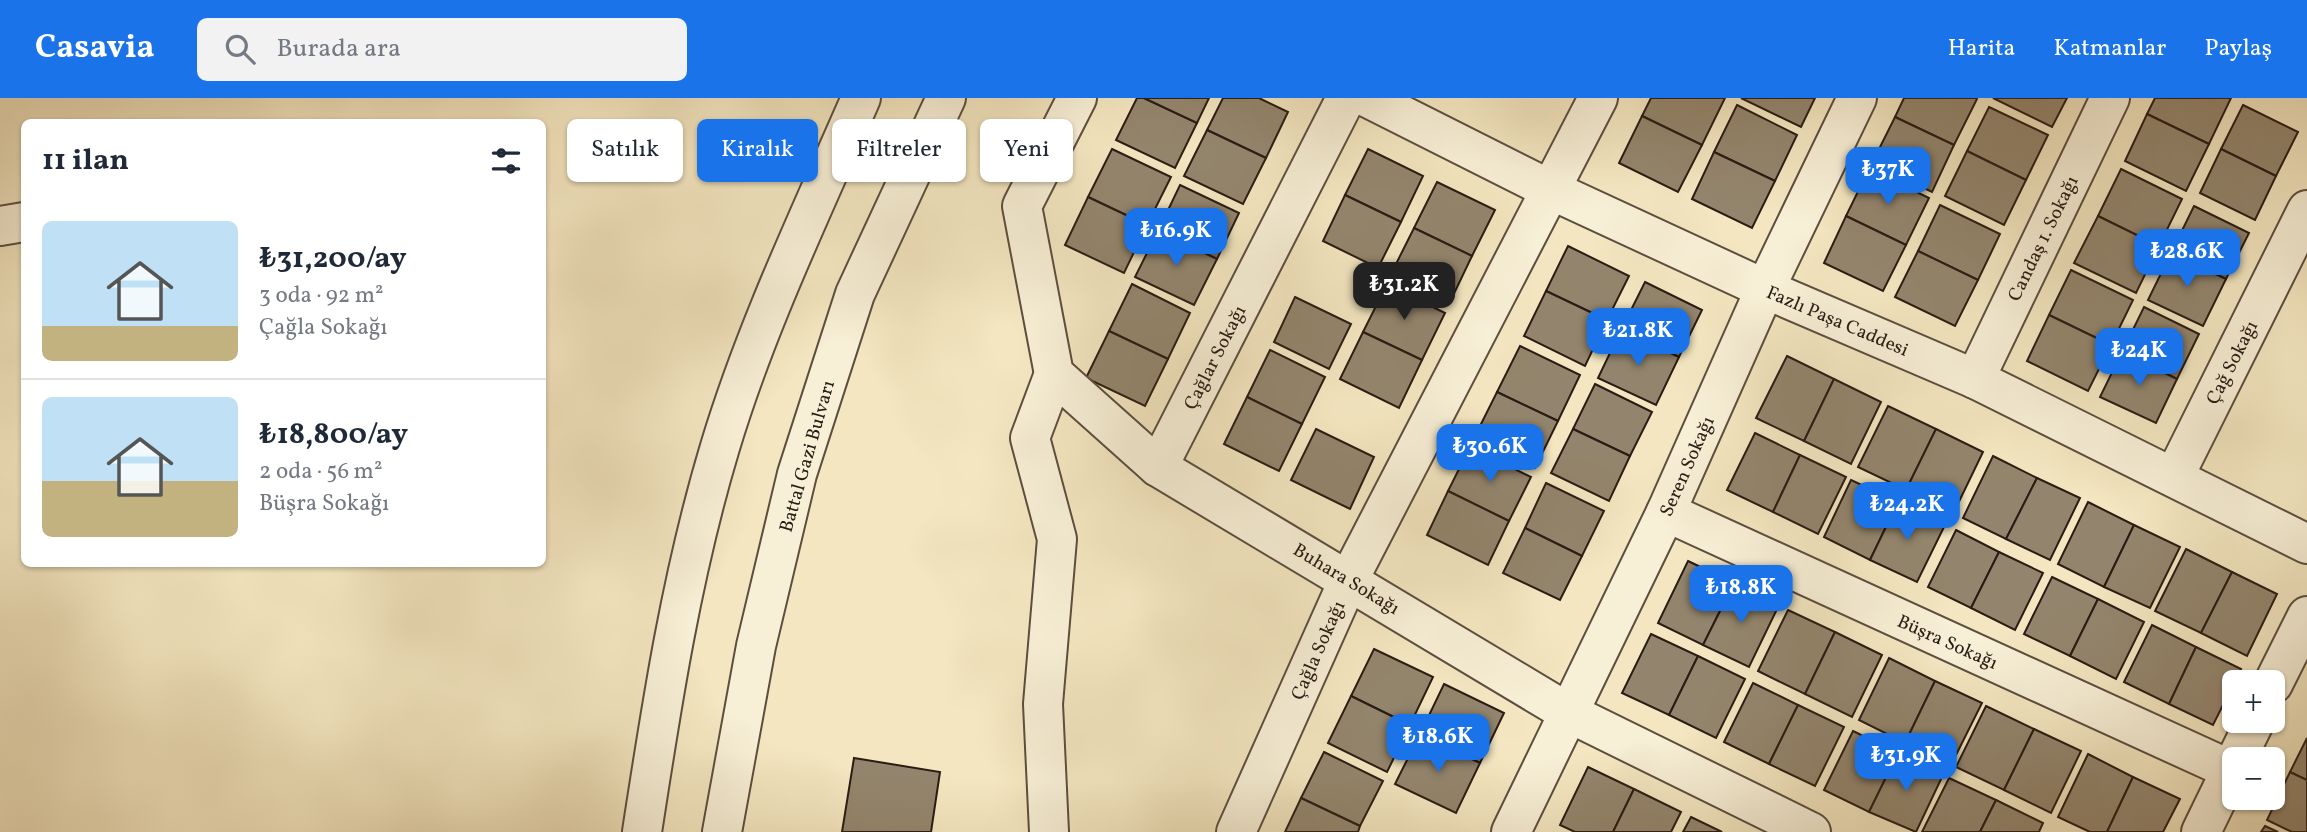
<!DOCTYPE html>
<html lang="tr">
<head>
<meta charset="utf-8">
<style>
	body { margin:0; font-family:Vollkorn,serif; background:#f2f2f3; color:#1f2937; height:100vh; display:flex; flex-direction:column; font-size:26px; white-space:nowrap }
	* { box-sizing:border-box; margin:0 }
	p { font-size:23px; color:#747a83 }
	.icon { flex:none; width:38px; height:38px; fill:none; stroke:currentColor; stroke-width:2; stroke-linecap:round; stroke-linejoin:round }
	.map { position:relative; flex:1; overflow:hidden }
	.sheet { position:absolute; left:21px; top:21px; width:525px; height:448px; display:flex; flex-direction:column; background:#fff; border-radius:10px; box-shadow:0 2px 5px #0004 }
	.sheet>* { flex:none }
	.banner { position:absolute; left:567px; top:21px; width:665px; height:63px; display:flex; gap:14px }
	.fabs { position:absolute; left:2222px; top:572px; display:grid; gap:14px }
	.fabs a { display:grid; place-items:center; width:63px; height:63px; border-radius:10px; background:#fff; box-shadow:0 2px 5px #0004; font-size:35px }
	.price { position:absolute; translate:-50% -60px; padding:0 16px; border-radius:14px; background:#1a73e8; color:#fff; font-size:23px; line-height:46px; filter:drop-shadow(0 2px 4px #0008) }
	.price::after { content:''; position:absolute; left:50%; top:42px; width:21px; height:16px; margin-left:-10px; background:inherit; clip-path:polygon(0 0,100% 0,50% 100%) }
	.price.active { background:#222; color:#fff }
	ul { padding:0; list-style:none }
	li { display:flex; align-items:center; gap:21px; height:175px; padding:0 21px }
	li+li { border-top:2px solid #e0e1e3 }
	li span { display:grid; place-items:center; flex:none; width:196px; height:140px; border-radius:10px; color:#555 }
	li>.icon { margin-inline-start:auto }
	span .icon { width:84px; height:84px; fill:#fffc; stroke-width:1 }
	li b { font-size:30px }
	h2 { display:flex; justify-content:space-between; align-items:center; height:84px; padding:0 21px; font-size:30px }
	.pill { padding:0 24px; border-radius:10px; background:#fff; box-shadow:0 2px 5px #0004; font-size:24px; line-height:63px }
	.pill.active { background:#1a73e8; color:#fff }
	header { display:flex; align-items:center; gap:42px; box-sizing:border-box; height:98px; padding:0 35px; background:#1a73e8; color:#fff }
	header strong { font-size:33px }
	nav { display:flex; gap:38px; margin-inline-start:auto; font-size:24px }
	.search { width:490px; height:63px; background:#f2f2f3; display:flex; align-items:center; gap:18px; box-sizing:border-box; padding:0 24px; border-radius:10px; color:#747a83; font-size:26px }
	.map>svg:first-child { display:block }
	.building { fill:#93856d; stroke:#2a1c14; stroke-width:2 }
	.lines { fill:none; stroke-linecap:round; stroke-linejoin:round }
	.minor-casing { stroke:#5c4e3f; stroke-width:42 }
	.minor { stroke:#f7efd6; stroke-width:38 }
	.labels { text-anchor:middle; stroke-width:7; stroke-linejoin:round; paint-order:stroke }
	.street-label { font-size:19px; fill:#2a1c14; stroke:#f7efd6 }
</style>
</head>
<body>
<header>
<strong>Casavia</strong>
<div class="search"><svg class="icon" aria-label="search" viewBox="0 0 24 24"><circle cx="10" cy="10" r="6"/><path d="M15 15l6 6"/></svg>Burada ara</div>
<nav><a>Harita</a><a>Katmanlar</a><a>Paylaş</a></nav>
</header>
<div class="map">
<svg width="2307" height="734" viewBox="0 0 2307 734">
	<rect width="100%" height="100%" fill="#f3e6c0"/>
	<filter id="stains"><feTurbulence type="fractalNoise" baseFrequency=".00286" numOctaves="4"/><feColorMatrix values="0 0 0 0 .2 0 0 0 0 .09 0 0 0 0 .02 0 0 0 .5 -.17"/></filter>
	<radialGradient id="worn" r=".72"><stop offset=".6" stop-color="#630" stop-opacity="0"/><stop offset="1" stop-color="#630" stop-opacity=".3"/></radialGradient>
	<!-- building -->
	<g class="building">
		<polygon points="1137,0 1144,0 1197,25 1175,70 1116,42"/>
		<polygon points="1144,0 1209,0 1197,25"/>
		<polygon points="1223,0 1259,0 1288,14 1266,60 1207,32"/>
		<polygon points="1651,0 1725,0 1702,47 1642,18"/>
		<polygon points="1741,0 1815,0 1801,29"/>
		<polygon points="1904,0 1975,0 1977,1 1954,47 1895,19"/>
		<polygon points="1993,0 2067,0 2052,29"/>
		<polygon points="2155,0 2231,0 2209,46 2147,16"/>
		<polygon points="1737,7 1797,37 1775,83 1714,54"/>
		<polygon points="2243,7 2298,34 2276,78 2221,51"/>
		<polygon points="1989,9 2048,37 2026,82 1967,53"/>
		<polygon points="2147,16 2209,46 2186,93 2125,63"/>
		<polygon points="1642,18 1702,47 1678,94 1619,65"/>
		<polygon points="1895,19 1954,47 1932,94 1872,65"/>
		<polygon points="1207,32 1266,60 1243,106 1184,78"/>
		<polygon points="1112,51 1171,79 1147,127 1088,99"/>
		<polygon points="1368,51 1423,78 1401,124 1345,97"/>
		<polygon points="2221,51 2276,78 2255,122 2200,95"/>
		<polygon points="1967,53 2026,82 2004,127 1945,98"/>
		<polygon points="1714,54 1775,83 1752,130 1692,101"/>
		<polygon points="1869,71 1929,100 1906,147 1846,118"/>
		<polygon points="2121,71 2182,101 2159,148 2098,118"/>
		<polygon points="1437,84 1495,112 1472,158 1414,130"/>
		<polygon points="1180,87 1239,115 1217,161 1158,133"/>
		<polygon points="1345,97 1401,124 1378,170 1323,143"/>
		<polygon points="1088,99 1147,127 1124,175 1065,147"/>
		<polygon points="1940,107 2000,136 1978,182 1918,153"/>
		<polygon points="2194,108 2249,135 2226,181 2171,155"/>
		<polygon points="1846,118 1906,147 1883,193 1824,165"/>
		<polygon points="2098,118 2159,148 2136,195 2074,165"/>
		<polygon points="1414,130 1472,158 1450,204 1391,176"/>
		<polygon points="1158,133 1217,161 1194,207 1135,179"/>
		<polygon points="1568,148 1629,178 1607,222 1546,193"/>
		<polygon points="1918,153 1978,182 1955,228 1895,199"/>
		<polygon points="2171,155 2226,181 2203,228 2148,202"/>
		<polygon points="2071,172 2133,202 2111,247 2049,217"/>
		<polygon points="1645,184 1702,212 1679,259 1621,232"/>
		<polygon points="1132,186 1190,215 1168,261 1109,233"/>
		<polygon points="1387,186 1445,215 1422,262 1363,234"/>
		<polygon points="1546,193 1607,222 1585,268 1524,238"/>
		<polygon points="1295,199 1351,226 1329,271 1274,244"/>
		<polygon points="2144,209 2199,236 2177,281 2122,254"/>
		<polygon points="2049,217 2111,247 2088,293 2027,263"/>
		<polygon points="1621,232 1679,259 1656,307 1598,280"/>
		<polygon points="1109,233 1168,261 1145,308 1086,280"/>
		<polygon points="1363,234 1422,262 1399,310 1340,281"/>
		<polygon points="1520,248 1580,277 1558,323 1497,294"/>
		<polygon points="1270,252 1325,279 1302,326 1247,299"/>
		<polygon points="2122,254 2177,281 2156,325 2100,299"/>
		<polygon points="1787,258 1834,281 1804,343 1756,320"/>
		<polygon points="1834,281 1881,304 1851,366 1804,343"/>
		<polygon points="1595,286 1652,314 1630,358 1573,331"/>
		<polygon points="1497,294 1558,323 1535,370 1474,340"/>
		<polygon points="1247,299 1302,326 1279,373 1224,346"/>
		<polygon points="1888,308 1936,331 1906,392 1858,369"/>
		<polygon points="1316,331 1374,359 1350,411 1291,382"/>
		<polygon points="1573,331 1630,358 1609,403 1551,375"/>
		<polygon points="1936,331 1983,354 1953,416 1906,392"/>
		<polygon points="1755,335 1800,357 1773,414 1727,392"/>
		<polygon points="1470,349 1531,379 1509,423 1448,393"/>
		<polygon points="1800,357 1846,379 1818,436 1773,414"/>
		<polygon points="1993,358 2037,380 2006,441 1963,420"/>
		<polygon points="2037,380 2080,400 2050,462 2006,441"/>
		<polygon points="1851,382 1898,404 1870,462 1824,439"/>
		<polygon points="1546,385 1604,413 1582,458 1525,430"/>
		<polygon points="1448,393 1509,423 1488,467 1427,437"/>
		<polygon points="1898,404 1945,427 1917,484 1870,462"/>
		<polygon points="2088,404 2134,427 2104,489 2058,466"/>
		<polygon points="2134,427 2180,449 2150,510 2104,489"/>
		<polygon points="1525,430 1582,458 1560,502 1503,475"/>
		<polygon points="1956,432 1999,454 1971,510 1928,489"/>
		<polygon points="2186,451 2232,474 2201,535 2155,513"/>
		<polygon points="1999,454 2043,475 2015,532 1971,510"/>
		<polygon points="1688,463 1734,485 1703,547 1658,525"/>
		<polygon points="2232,474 2277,496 2247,558 2201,535"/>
		<polygon points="2052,479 2098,501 2070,558 2024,536"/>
		<polygon points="1734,485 1779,507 1749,569 1703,547"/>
		<polygon points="2098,501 2144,524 2116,581 2070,558"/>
		<polygon points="1788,512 1835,534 1805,596 1758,573"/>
		<polygon points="2152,527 2196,549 2169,606 2124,584"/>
		<polygon points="1835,534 1882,557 1852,619 1805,596"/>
		<polygon points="1651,536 1698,558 1669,617 1622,595"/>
		<polygon points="2196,549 2241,571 2213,627 2169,606"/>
		<polygon points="1374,551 1433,579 1410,627 1351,598"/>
		<polygon points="1698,558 1745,581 1716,640 1669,617"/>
		<polygon points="1889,560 1935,583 1905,645 1859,622"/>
		<polygon points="1935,583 1982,605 1951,667 1905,645"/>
		<polygon points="1753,585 1798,607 1769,666 1724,644"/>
		<polygon points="1444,586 1504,615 1480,665 1420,636"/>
		<polygon points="1351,598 1410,627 1387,674 1328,645"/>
		<polygon points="1798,607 1844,629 1815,688 1769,666"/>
		<polygon points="1986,608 2034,631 2004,692 1956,669"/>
		<polygon points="2034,631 2081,653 2051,715 2004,692"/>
		<polygon points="1853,633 1898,655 1869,714 1824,692"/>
		<polygon points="1420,636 1480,665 1456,715 1395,686"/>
		<polygon points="2307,640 2307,682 2290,674"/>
		<polygon points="1324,654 1383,683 1360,728 1301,700"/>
		<polygon points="1898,655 1943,677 1916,734 1869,714"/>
		<polygon points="2088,656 2133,679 2107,734 2090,734 2058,719"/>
		<polygon points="854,660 940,674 931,734 842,734"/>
		<polygon points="1588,669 1634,691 1613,734 1575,734 1560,727"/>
		<polygon points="2290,674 2307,682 2307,734 2292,734 2267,722"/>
		<polygon points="2133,679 2180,701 2163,734 2107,734"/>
		<polygon points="1949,680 1996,702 1980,734 1922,734"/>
		<polygon points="1634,691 1681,714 1671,734 1613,734"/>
		<polygon points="1301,700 1360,728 1358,734 1285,734"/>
		<polygon points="1996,702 2043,725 2039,734 1980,734"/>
		<polygon points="1691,719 1722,734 1683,734"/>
		<polygon points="2265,728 2278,734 2261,734"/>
	</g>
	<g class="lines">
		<!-- minor casing -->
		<g class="minor-casing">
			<g id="minor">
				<polyline points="1077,0 1022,108 1054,276 1158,369 1567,614 1811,734"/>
				<polyline points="1368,0 1551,92 1765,191 1975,281 2307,446"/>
				<polyline points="0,128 24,124"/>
				<polyline points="1975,281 2110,0"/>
				<polyline points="1158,369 1346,0"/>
				<polyline points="2174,379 2307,112"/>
				<polyline points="1666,414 2231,672"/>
				<polyline points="2273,586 2307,518"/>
				<polyline points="2236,662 2255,623"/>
				<path d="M 642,734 C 662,604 682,475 720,349 C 756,229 811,115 861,0"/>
				<polyline points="722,734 756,548 797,376 855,196 946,0"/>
				<polyline points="1049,734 1043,606 1057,441 1030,340 1054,276"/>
				<polyline points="1236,734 1349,481 1598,0"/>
				<polyline points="1511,734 1666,414 1765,191 1857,0"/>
				<polyline points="2201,734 2235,664"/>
			</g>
		</g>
		<!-- minor -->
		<use href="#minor" class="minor"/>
	</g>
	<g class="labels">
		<!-- street labels -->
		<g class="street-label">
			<text transform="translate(2042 140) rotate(-64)" y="7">Candaş 1. Sokağı</text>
			<text transform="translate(1838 222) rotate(23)" y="7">Fazlı Paşa Caddesi</text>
			<text transform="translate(1214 259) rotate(-63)" y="7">Çağlar Sokağı</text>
			<text transform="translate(2231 264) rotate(-63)" y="7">Çağ Sokağı</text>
			<text transform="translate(806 358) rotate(-74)" y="7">Battal Gazi Bulvarı</text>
			<text transform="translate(1686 368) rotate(-66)" y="7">Seren Sokağı</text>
			<text transform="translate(1347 480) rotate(31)" y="7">Buhara Sokağı</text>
			<text transform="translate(1948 543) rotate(24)" y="7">Büşra Sokağı</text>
			<text transform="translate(1317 552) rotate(-66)" y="7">Çağla Sokağı</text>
		</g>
	</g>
	<rect width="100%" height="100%" filter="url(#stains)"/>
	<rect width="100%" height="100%" fill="url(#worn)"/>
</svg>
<div class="fabs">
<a>+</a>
<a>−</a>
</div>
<b class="price" style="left:1888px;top:109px">₺37K</b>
<b class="price" style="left:1176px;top:170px">₺16.9K</b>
<b class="price" style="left:2187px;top:191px">₺28.6K</b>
<b class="price active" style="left:1404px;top:224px">₺31.2K</b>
<b class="price" style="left:1638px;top:270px">₺21.8K</b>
<b class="price" style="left:2139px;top:290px">₺24K</b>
<b class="price" style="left:1490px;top:386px">₺30.6K</b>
<b class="price" style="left:1907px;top:444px">₺24.2K</b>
<b class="price" style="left:1741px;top:527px">₺18.8K</b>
<b class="price" style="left:1438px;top:676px">₺18.6K</b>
<b class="price" style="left:1906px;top:695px">₺31.9K</b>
<div class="banner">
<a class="pill">Satılık</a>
<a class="pill active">Kiralık</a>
<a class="pill">Filtreler</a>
<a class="pill">Yeni</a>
</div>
<section class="sheet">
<h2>11 ilan<svg class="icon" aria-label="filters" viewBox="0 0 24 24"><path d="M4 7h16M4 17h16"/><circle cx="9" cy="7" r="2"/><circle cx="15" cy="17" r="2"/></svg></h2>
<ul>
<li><span style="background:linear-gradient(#bfe0f5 75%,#c2b280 0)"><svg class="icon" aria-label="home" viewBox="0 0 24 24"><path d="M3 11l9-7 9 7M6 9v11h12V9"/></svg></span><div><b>₺31,200/ay</b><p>3 oda · 92 m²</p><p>Çağla Sokağı</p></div></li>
<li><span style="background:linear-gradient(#bfe0f5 60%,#c2b280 0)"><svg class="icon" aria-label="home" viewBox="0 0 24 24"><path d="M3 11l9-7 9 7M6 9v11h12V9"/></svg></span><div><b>₺18,800/ay</b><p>2 oda · 56 m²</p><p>Büşra Sokağı</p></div></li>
</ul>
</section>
</div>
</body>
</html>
